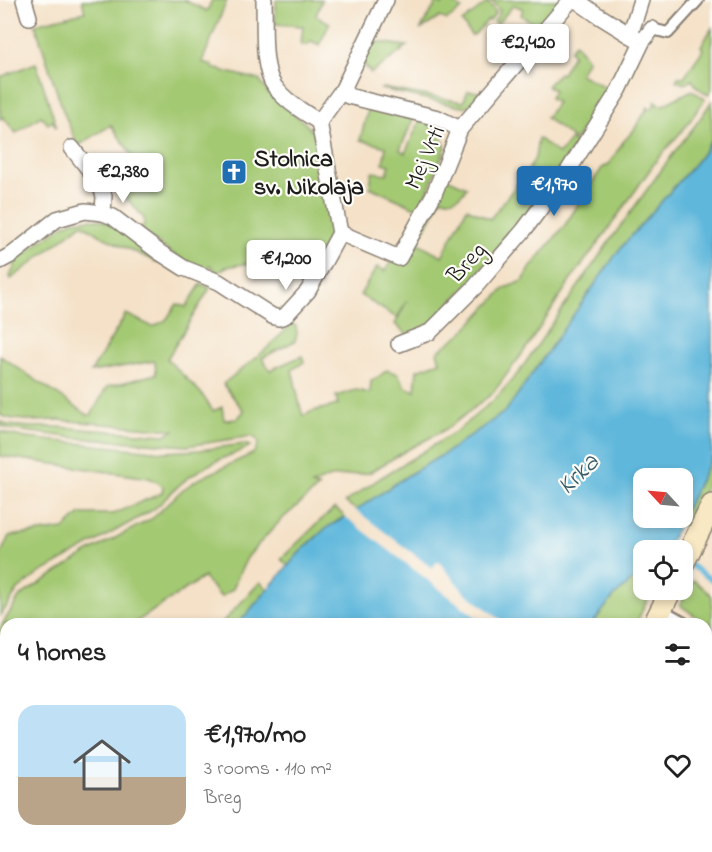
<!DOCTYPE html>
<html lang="en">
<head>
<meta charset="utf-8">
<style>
	body { margin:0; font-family:"Indie Flower",sans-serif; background:#f6f6f6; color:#222; height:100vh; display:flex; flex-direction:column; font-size:22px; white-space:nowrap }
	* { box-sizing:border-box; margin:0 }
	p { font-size:20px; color:#767676 }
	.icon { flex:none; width:33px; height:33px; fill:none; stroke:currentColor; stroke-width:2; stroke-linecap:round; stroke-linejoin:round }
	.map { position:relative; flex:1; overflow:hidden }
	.drawer { position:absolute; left:0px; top:618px; width:712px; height:234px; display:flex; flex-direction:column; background:#fff; border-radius:18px 18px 0 0; box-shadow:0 3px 9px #0003 }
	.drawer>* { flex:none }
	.needle { width:39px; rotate:296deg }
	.fabs { position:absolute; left:633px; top:468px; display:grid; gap:12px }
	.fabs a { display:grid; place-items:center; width:60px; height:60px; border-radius:12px; background:#fff; box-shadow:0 3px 9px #0003; font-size:30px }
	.price { position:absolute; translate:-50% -51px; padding:0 14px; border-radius:6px; background:#fff; color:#222; font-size:20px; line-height:39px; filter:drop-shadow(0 2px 3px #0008) }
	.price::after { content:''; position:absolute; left:50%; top:36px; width:18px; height:14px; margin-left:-9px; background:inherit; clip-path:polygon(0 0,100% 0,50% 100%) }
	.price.on { background:#1f6fb2; color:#fff }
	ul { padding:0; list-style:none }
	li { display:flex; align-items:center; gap:18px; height:150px; padding:0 18px }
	li span { display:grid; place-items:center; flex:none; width:168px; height:120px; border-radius:18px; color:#555 }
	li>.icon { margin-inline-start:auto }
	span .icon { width:72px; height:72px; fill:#fffc; stroke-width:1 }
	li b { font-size:26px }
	h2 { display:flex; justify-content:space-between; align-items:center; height:72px; padding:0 18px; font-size:26px }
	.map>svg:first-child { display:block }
	.green { fill:#a4c973; stroke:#607248; stroke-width:1.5 }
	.water { fill:#5eb7db; stroke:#3d6a7c; stroke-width:1.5 }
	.pier { fill:#f4e1c7 }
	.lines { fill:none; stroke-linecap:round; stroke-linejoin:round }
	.stream { stroke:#5eb7db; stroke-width:5 }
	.pedestrian-casing { stroke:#887e72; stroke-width:14 }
	.minor-casing { stroke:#887e72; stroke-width:18 }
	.secondary-casing { stroke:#887e72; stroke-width:24 }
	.pedestrian { stroke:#fff; stroke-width:10 }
	.minor { stroke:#fff; stroke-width:15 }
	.secondary { stroke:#f8e8c3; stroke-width:21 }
	.labels { text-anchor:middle; stroke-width:4.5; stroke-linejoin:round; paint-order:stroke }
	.street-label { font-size:24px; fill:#1c1c1c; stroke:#fdfcf7 }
	.poi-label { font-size:24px; font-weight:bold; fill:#1c1c1c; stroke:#fdfcf7; text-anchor:start }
	.water-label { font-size:26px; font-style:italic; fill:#365a68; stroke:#fdfcf7 }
</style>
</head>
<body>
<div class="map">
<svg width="712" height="852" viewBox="0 0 712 852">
	<rect width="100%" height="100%" fill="#fdfcf7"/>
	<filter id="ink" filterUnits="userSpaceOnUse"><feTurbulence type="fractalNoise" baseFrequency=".0167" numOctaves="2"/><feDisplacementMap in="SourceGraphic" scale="12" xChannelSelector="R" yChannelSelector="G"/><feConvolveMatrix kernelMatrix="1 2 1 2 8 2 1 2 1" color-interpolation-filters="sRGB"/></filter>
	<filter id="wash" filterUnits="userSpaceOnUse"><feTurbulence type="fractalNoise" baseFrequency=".008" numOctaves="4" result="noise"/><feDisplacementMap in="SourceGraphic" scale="24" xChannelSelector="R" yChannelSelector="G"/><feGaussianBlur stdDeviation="1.35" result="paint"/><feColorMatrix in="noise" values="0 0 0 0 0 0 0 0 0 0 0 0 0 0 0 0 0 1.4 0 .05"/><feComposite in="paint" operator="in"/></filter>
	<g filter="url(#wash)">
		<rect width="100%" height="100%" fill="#f4e1c7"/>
		<!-- green -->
		<g class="green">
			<polygon points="82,0 184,0 207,11 212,0 227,0 202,62 213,65 212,68 259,80 268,93 306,124 318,139 333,231 304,287 297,284 302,275 270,255 262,265 257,262 226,267 218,273 210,265 202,271 173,254 140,230 144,224 144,218 122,193 146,176 111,125 78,146 63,111 35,24 85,12"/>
			<polygon points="276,0 322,0 316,16 330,23 319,45 311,41 307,45 301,45 303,26 275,24"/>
			<polygon points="445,0 449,0 462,9 447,20 440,17 420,30 437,2 442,5"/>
			<polygon points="491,0 562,0 541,29 521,15 523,9 514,5 497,24 494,22 500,11"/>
			<polygon points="488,2 496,12 490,21 488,20 474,35 471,35 462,22"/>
			<polygon points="712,28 712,89 708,95 697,87 692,80 685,84 676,81 678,77 684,77 703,50 701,46"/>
			<polygon points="378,42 407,46 401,50 402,51 371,73 361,62 373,44"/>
			<polygon points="575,43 588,59 580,74 605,87 606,96 575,140 546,118 557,102 550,98 554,90 547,86 559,73 562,74 573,54 570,50"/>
			<polygon points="36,63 57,128 52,121 48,124 41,116 16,133 3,117 0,119 0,77"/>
			<polygon points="383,88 463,102 468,91 480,92 474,101 466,107 457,106 381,89"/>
			<path d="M 692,90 L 705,99 L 687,125 L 656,161 L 607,231 L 570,281 L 527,347 L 493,393 L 448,428 L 407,450 L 369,473 L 330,477 L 312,485 L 319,487 L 281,520 L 256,547 L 247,558 L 238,576 L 233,589 L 221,597 L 204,578 L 204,577 L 133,624 L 6,624 L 6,846 L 19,846 L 14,852 L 0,852 L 0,628 L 20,596 L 87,553 L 153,518 L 182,490 L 197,480 L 254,453 L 259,442 L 252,436 L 187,446 L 76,438 L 9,429 L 0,425 L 0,421 L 8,425 L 29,427 L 57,427 L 165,435 L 174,430 L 57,420 L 34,421 L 7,418 L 0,415 L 0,356 L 88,415 L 91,415 L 107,387 L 156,374 L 155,361 L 91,372 L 126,314 L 153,327 L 166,320 L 177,304 L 186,307 L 201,284 L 210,288 L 167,359 L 201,393 L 213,411 L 222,407 L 224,420 L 237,419 L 244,411 L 223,384 L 264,351 L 292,324 L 296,326 L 297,334 L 295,341 L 262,358 L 270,370 L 302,356 L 304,362 L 292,370 C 296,385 298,401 303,416 L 313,411 L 338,405 L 336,396 L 356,390 L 370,393 L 371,380 L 377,378 L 387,370 L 398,374 L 405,387 L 415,391 L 417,370 L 440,362 L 437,352 L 463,332 L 505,288 L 523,281 L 531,267 L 565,225 L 602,168 L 609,164 L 623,142 L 634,130 L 648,107 L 648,109 L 651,109 L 653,108 L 655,101 L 658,102 L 657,105 L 663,105 Z"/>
			<polygon points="712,101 712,140 697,161 619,250 506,411 444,454 410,474 356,510 345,502 382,477 457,431 496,398 519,372 611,239 676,150 697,123"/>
			<path d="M 368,110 L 414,117 L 400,150 L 405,153 L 421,118 C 433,126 441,134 446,147 L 420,210 L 370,187 L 372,172 L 387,174 L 390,165 L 383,163 L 386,147 L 360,140 Z"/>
			<path d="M 538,138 L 559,154 L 571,139 L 576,144 L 520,225 L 470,283 L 425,329 L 410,337 L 395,324 L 407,301 L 397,318 L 360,295 L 377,267 L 385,271 L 447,178 L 467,187 C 461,197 452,203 441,198 L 418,243 L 442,256 L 467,208 L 490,219 L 529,169 L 535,158 Z"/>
			<polygon points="91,219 101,220 115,226 184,275 103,237 82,224 11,279 10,276 15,266 16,259 66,224 73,221"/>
			<path d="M 0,431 L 8,434 L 26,438 L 164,452 L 200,450 L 244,444 L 250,446 C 243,451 236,453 228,456 C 216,461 204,467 194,474 C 178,483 168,498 154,509 L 38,574 L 18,590 L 0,616 L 0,552 L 2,551 L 9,536 L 64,529 L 80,514 L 113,514 L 162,493 L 163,487 L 159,483 L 149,478 L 0,456 Z"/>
			<polygon points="712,456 712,475 686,529 679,524"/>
			<path d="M 335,508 L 345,516 C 322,530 305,545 288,566 L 281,559 L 323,518 Z"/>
			<polygon points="643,572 644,590 652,590 636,624 592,624 615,595"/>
			<polygon points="694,580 712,596 712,628 680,605"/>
			<polygon points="260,582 268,589 238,624 221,624"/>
		</g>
		<!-- water -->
		<g class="water">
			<polygon points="712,140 712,456 682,517 682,478 644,478 644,518 682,518 666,550 644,550 643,572 615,595 592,624 238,624 299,553 326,528 347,516 410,474 444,454 506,411 619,250 697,161"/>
			<polygon points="57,846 341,846 334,852 50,852"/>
		</g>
		<!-- pier -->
		<polygon class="pier" points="353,508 432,568 438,561 463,591 506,624 485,624 343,515"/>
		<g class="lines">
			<!-- stream -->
			<polyline class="stream" points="689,564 712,580"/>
		</g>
	</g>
	<g filter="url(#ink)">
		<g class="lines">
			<!-- pedestrian casing -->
			<g class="pedestrian-casing">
				<polyline id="pedestrian" points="652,29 668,33 698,0"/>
			</g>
			<!-- minor casing -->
			<g class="minor-casing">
				<g id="minor">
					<polyline points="24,0 29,17"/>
					<path d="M 264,0 C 265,24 261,69 275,87 C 286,102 304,112 319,122"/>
					<polyline points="576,0 596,14 630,35"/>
					<polyline points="637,39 630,35 641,0"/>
					<polyline points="343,89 348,96 438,118 460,129"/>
					<polyline points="319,122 343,89 386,0"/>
					<polyline points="72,148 99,182 104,196 103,213"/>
					<polyline points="340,233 399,258 434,194 460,129 571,0"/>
					<polyline points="0,261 13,254 57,219 85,211 103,213 113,217 159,252 184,268 219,282 272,316 279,318 285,316 308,291 340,233 319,122"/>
					<polyline points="399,344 430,332 475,287 524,230 568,171 619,90 642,42 652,29"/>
					<polyline points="660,612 682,624"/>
					<polyline points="706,643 712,647"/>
					<polyline points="24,852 30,846"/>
				</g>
			</g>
			<!-- secondary casing -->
			<g class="secondary-casing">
				<g id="secondary">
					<polyline points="682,566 712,505"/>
					<polyline points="654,624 671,590"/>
					<polyline points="540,852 543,846"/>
				</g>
			</g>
			<!-- pedestrian -->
			<use href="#pedestrian" class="pedestrian"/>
			<!-- minor -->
			<use href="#minor" class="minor"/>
			<!-- secondary -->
			<use href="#secondary" class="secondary"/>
		</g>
	</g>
	<!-- icons -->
	<defs>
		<g id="church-square" transform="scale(1.35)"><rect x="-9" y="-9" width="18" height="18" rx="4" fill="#1f6fb2" stroke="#fdfcf7"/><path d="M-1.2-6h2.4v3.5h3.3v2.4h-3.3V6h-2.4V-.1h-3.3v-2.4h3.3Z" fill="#fff"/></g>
	</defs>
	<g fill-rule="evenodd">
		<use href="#church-square" x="234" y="172"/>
	</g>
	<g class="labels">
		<!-- street labels -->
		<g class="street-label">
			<text transform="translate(424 157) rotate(-66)" y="8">Mej Vrti</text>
			<text transform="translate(466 262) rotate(-48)" y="8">Breg</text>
		</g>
		<!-- poi labels -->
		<g class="poi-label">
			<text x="254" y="166">Stolnica<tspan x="254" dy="28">sv. Nikolaja</tspan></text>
		</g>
		<!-- water labels -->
		<g class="water-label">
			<text transform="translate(577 473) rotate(-44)" y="9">Krka</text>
		</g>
	</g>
</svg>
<div class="fabs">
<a><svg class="needle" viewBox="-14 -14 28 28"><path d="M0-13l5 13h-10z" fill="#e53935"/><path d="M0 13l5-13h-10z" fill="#767676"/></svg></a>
<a><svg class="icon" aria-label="locate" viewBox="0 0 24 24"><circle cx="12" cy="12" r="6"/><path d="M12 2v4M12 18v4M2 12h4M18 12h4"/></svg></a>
</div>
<b class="price" style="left:528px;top:75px">€2,420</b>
<b class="price" style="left:123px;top:204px">€2,380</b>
<b class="price on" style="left:554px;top:217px">€1,970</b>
<b class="price" style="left:286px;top:291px">€1,200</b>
<section class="drawer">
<h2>4 homes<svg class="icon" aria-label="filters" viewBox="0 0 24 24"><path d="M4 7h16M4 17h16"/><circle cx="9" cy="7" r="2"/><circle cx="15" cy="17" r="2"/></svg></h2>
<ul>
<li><span style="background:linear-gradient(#bfe0f5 60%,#b9a48a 0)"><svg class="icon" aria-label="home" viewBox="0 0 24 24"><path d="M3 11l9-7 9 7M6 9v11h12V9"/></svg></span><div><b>€1,970/mo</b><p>3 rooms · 110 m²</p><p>Breg</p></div><svg class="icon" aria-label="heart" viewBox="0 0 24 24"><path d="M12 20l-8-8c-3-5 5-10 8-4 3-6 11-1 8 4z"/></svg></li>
</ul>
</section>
</div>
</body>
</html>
